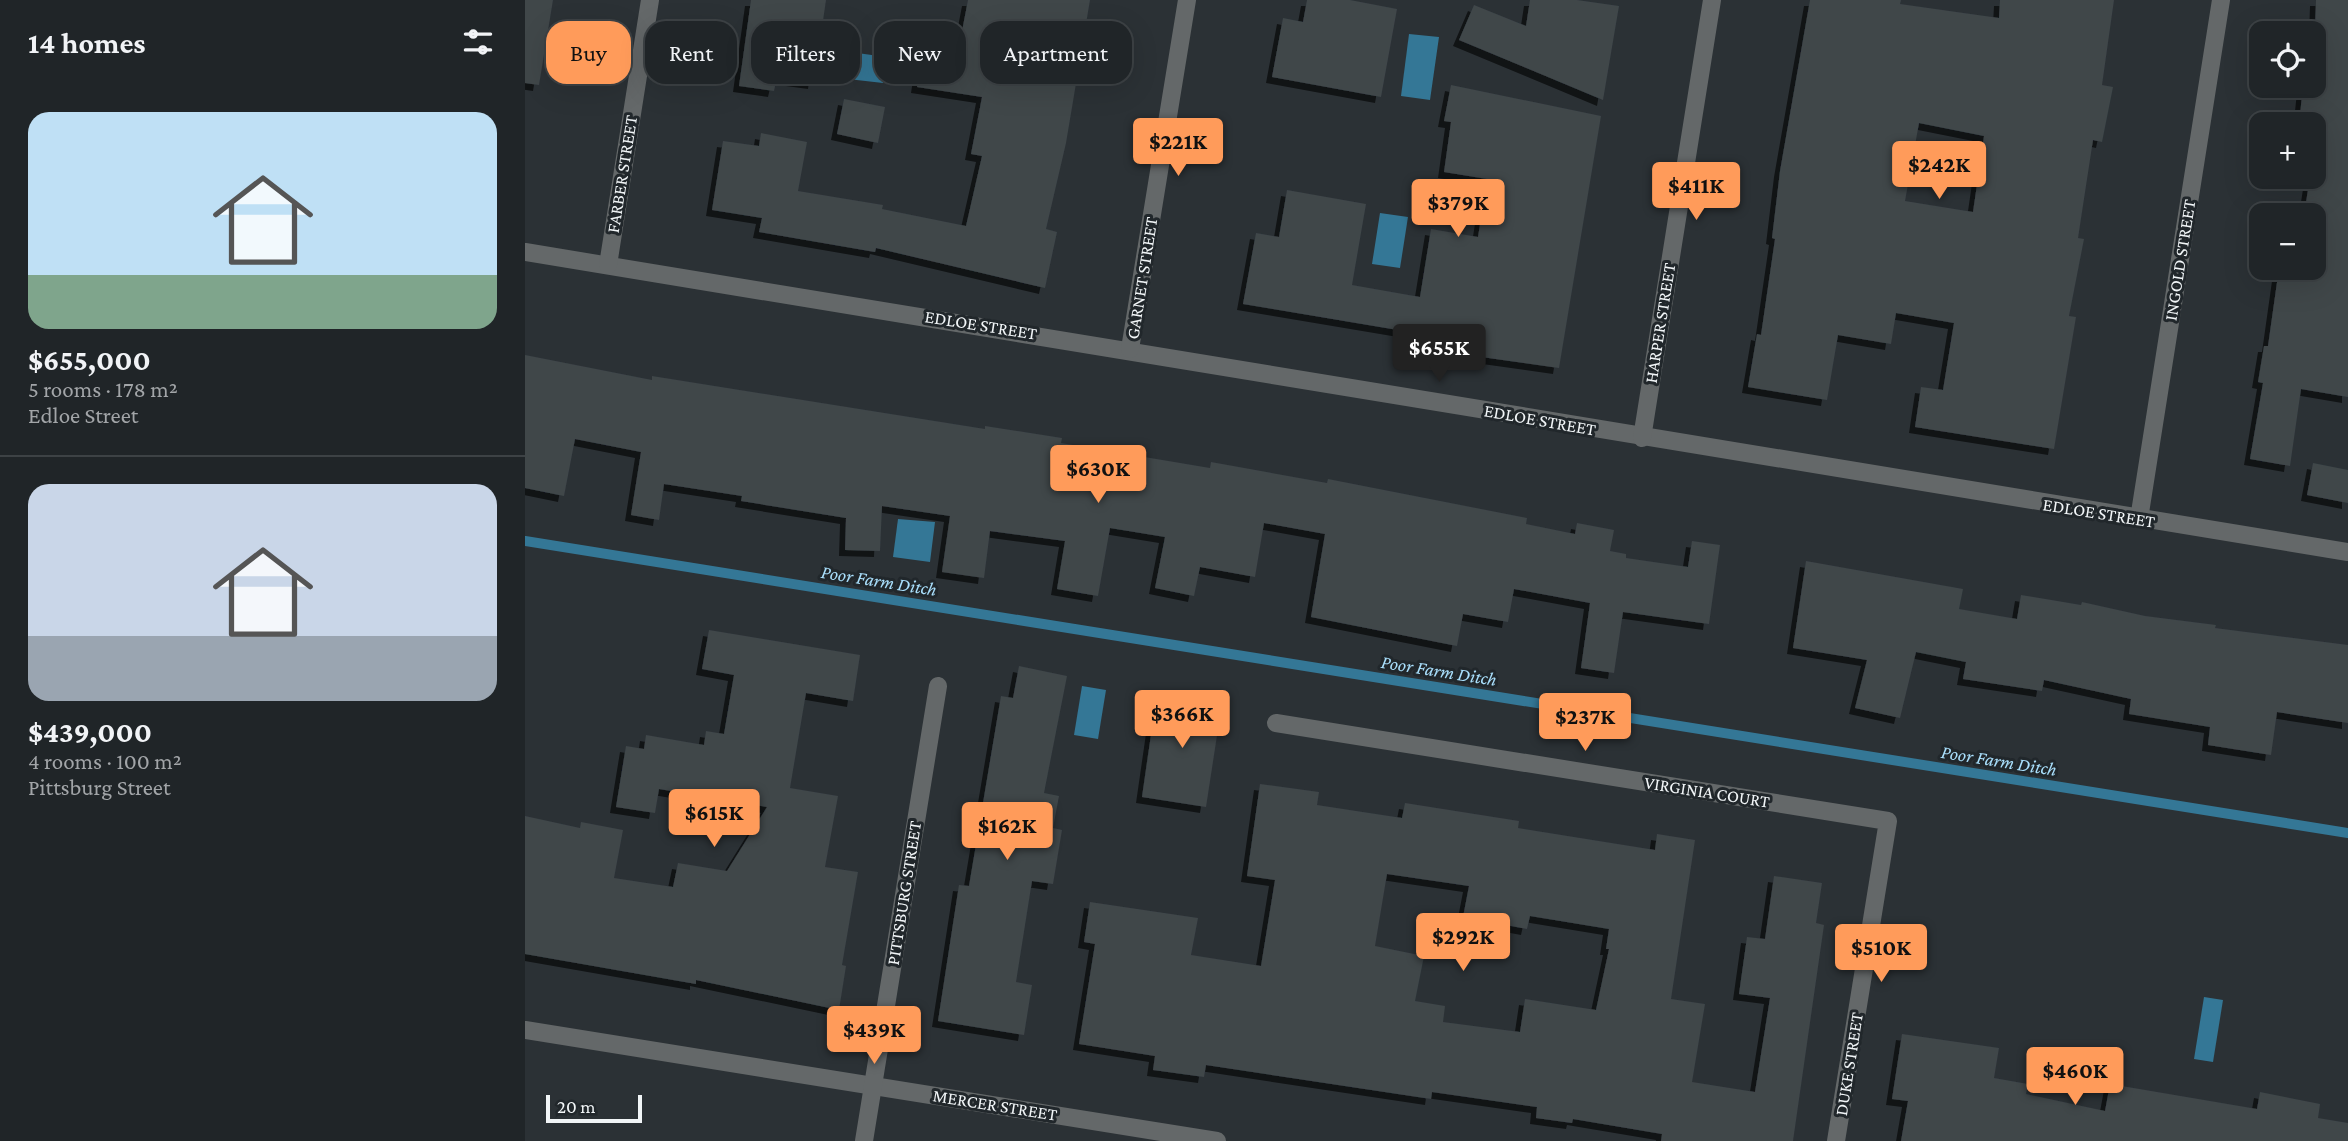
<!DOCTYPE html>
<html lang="en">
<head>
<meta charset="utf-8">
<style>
	body { margin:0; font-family:"Crimson Pro",serif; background:#2d3134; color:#f1f3f6; height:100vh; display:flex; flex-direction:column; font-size:26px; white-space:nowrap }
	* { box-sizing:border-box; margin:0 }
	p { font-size:23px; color:#a2a5a8 }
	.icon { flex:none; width:38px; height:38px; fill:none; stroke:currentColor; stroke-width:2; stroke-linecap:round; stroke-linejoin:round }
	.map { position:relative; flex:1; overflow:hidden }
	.side { display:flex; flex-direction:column; background:#202528; width:525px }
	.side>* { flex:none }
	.guide { position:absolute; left:21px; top:21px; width:665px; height:63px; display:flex; gap:14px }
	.fabs { position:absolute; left:1724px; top:21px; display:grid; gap:14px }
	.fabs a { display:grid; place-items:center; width:77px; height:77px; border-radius:14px; background:#202528; box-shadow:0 7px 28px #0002,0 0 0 2px #3d4245; font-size:35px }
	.scale { position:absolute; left:21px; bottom:18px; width:96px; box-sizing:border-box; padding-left:7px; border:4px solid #f1f5f7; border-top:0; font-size:19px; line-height:24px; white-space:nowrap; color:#f1f5f7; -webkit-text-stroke:5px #21272b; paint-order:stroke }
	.price { position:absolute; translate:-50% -60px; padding:0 16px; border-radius:7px; background:#ff9b5a; color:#111; font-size:23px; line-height:46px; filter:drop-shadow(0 2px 4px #0008) }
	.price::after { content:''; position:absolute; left:50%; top:42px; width:21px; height:16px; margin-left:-10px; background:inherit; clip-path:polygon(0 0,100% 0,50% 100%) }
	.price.on { background:#222; color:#fff }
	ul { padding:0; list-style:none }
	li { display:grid; align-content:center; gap:14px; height:371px; padding:0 28px }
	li+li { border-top:2px solid #3d4245 }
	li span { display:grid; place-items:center; height:217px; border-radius:21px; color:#555 }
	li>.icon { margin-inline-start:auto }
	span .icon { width:126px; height:126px; fill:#fffc; stroke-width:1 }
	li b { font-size:30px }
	h2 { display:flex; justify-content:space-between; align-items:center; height:84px; padding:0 28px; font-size:30px }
	.pill { padding:0 24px; border-radius:21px; background:#202528; box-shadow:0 7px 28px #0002,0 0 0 2px #3d4245; font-size:24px; line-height:63px }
	.pill.on { background:#ff9b5a; color:#111 }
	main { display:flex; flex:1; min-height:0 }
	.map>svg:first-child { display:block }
	.water { fill:#347796 }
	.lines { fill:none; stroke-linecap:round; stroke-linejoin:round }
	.stream { stroke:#347796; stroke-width:10 }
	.building { fill:#3f464a; fill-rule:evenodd; filter:url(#shadow) }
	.street { stroke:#646869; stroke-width:18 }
	.labels { text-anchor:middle; stroke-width:6; stroke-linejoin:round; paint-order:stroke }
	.street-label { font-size:18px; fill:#f1f5f7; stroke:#21272b }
	.water-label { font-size:19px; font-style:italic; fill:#aae0fd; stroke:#21272b }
</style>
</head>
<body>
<main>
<section class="side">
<h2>14 homes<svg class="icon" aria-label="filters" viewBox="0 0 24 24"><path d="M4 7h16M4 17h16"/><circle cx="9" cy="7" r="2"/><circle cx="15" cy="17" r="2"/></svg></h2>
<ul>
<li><span style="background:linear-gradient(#bfe0f5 75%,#7fa58c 0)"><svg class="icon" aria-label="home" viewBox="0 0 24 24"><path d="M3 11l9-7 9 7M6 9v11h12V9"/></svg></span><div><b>$655,000</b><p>5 rooms · 178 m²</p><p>Edloe Street</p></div></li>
<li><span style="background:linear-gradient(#c9d6e8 70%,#9aa5b1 0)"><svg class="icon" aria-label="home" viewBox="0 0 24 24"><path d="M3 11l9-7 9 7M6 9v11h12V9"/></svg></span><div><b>$439,000</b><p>4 rooms · 100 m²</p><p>Pittsburg Street</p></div></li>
</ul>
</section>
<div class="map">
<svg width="1823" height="1141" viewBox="0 0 1823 1141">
	<defs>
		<filter id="shadow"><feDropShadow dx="-6" dy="6" stdDeviation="0" flood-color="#0009"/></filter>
	</defs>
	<rect width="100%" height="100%" fill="#2b3135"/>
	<!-- water -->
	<g class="water">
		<polygon points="884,34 914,37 905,100 876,96"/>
		<polygon points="318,51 361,57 358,83 314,78"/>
		<polygon points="855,213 883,217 875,268 847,264"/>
		<polygon points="373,519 410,522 405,562 368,557"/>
		<polygon points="557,686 581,690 573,739 549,735"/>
		<polygon points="1679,997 1698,1000 1688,1062 1669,1059"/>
	</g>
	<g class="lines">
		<!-- stream -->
		<polyline class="stream" points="0,541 1823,833"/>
	</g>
	<!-- building -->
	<g class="building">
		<polygon points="0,0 28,0 14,85 0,83"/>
		<polygon points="226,0 301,0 289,83 252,78 249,91 214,86"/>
		<polygon points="443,0 565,0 541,143 521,229 532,232 520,288 351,248 350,252 234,232 237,218 187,210 198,141 234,146 236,133 282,142 273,191 358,205 357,209 441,226 457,156 446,154 457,97 392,87 398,47 433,52"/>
		<polygon points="782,0 825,0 872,9 856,97 747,77 758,18 778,22"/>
		<polygon points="1005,0 1052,0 1094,6 1078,100 934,40 949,5 1001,26"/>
		<path d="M 1285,0 L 1376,0 L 1375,4 L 1474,18 L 1475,0 L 1589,0 L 1577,85 L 1588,87 L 1577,142 L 1568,140 L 1553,238 L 1559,239 L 1544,316 L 1551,317 L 1529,449 L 1390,427 L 1396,387 L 1418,390 L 1429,323 L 1371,313 L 1366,344 L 1313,335 L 1302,400 L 1223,387 L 1232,334 L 1236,335 L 1250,239 L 1247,238 L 1255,171 ZM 1394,123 L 1459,136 L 1448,212 L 1380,201 Z"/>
		<polygon points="1791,0 1823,0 1823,397 1776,389 1765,466 1725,459 1738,383 1733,382 1739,346 1743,346 1754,268 1788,268 1788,215 1779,215 1785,177 1788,177 1788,124 1774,124 1778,86 1788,86"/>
		<polygon points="926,85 1076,116 1034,368 949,356 950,343 718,304 731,233 754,237 762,190 841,204 827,285 895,297 906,229 953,237 962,179 919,172 926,122 919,121"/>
		<polygon points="319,99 360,107 353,143 312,134"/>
		<polygon points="0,355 127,380 127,376 460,429 460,426 537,438 536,443 685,468 686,462 802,483 803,479 1002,518 1001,524 1050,534 1052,523 1089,530 1085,551 1101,554 1101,558 1163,567 1167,541 1195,545 1184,624 1098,612 1089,673 1056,668 1065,603 989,589 983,622 938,614 932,646 786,617 800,534 739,523 730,577 675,567 669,596 630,588 640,537 585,528 573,596 532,589 540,541 465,531 459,578 417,572 425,516 357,506 355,551 320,550 321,518 216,501 217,496 139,484 134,520 106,515 116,452 50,439 39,496 0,488"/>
		<polygon points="1788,463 1823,470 1823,503 1782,495"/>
		<polygon points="1281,561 1438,589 1434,609 1492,619 1496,595 1556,605 1557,602 1620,616 1691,625 1690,628 1823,645 1823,723 1752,712 1746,755 1683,745 1685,727 1604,714 1606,699 1519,680 1517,691 1438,679 1441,662 1391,652 1375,718 1330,708 1342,660 1268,648"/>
		<polygon points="184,630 335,655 328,701 281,693 265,788 313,796 300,867 333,872 317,965 321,966 314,1010 171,980 171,984 0,954 0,816 55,828 56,822 98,830 89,878 148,887 153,863 202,871 242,807 134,789 130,813 91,807 101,746 119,749 121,735 179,745 181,731 199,734 209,675 177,669"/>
		<polygon points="494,666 542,676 519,793 534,796 528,828 537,830 528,884 507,881 491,982 507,985 499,1035 413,1021 434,885 444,886 476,696 488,698"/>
		<polygon points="632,693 697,703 681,807 617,797"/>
		<path d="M 735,784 L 794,792 L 792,805 L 877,818 L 880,803 L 994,821 L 993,828 L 1130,850 L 1132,834 L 1170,840 L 1146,999 L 1180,1004 L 1167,1082 L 1230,1092 L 1245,998 L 1214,994 L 1222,937 L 1240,939 L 1249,876 L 1297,883 L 1291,923 L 1299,925 L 1268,1141 L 1136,1141 L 1137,1134 L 1048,1119 L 1047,1123 L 1011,1118 L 1012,1107 L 907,1092 L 906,1099 L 681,1065 L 679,1077 L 628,1070 L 630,1056 L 554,1044 L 570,944 L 559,942 L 565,902 L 673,918 L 666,955 L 736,966 L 750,880 L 722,876 ZM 862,874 L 944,886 L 938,917 L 1002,929 L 1005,916 L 1084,929 L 1081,949 L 1084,949 L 1071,1010 L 1000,999 L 995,1032 L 918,1022 L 920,1006 L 890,1001 L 899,956 L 850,946 Z"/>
		<polygon points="1377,1034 1474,1048 1469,1078 1503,1084 1501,1094 1580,1111 1585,1084 1732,1109 1735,1092 1795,1104 1793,1118 1823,1123 1823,1141 1376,1141 1383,1101 1367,1099"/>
	</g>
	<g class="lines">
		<!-- street -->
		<g class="street">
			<polyline points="0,252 1823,552"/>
			<polyline points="83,265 125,0"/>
			<polyline points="605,349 662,0"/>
			<polyline points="1117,438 1187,0"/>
			<polyline points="1614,519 1696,0"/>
			<polyline points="751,723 1363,821 1311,1141"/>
			<polyline points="0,1030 692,1141"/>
			<polyline points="339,1141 413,686"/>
		</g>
	</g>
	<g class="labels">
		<!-- street labels -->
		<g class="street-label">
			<text transform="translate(97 174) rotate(-81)" y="6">FARBER STREET</text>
			<text transform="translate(1655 260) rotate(-81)" y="6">INGOLD STREET</text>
			<text transform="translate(617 278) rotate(-81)" y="6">GARNET STREET</text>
			<text transform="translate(1135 323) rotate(-81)" y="6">HARPER STREET</text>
			<text transform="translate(456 325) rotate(9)" y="6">EDLOE STREET</text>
			<text transform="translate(1015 420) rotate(10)" y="6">EDLOE STREET</text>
			<text transform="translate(1574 513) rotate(9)" y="6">EDLOE STREET</text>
			<text transform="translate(1182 792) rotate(9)" y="6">VIRGINIA COURT</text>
			<text transform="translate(379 893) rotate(-81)" y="6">PITTSBURG STREET</text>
			<text transform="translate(1324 1064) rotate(-81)" y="6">DUKE STREET</text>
			<text transform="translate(470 1105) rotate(9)" y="6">MERCER STREET</text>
		</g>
		<!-- water labels -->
		<g class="water-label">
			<text transform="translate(354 580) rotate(9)" y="7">Poor Farm Ditch</text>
			<text transform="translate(914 670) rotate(9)" y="7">Poor Farm Ditch</text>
			<text transform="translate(1474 760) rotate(9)" y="7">Poor Farm Ditch</text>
		</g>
	</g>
</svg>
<div class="fabs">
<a><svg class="icon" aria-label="locate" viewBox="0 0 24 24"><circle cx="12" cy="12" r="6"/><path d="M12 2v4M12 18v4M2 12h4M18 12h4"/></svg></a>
<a>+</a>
<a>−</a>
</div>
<div class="scale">20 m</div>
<b class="price" style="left:653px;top:178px">$221K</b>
<b class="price" style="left:1414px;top:201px">$242K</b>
<b class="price" style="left:1171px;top:222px">$411K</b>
<b class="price" style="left:933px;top:239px">$379K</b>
<b class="price on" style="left:914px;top:384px">$655K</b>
<b class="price" style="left:573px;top:505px">$630K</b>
<b class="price" style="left:657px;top:750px">$366K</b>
<b class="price" style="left:1060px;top:753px">$237K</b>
<b class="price" style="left:189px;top:849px">$615K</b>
<b class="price" style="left:482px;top:862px">$162K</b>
<b class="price" style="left:938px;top:973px">$292K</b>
<b class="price" style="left:1356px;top:984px">$510K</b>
<b class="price" style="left:349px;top:1066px">$439K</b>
<b class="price" style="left:1550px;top:1107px">$460K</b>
<div class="guide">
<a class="pill on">Buy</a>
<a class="pill">Rent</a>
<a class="pill">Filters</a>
<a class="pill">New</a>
<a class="pill">Apartment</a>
</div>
</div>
</main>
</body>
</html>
